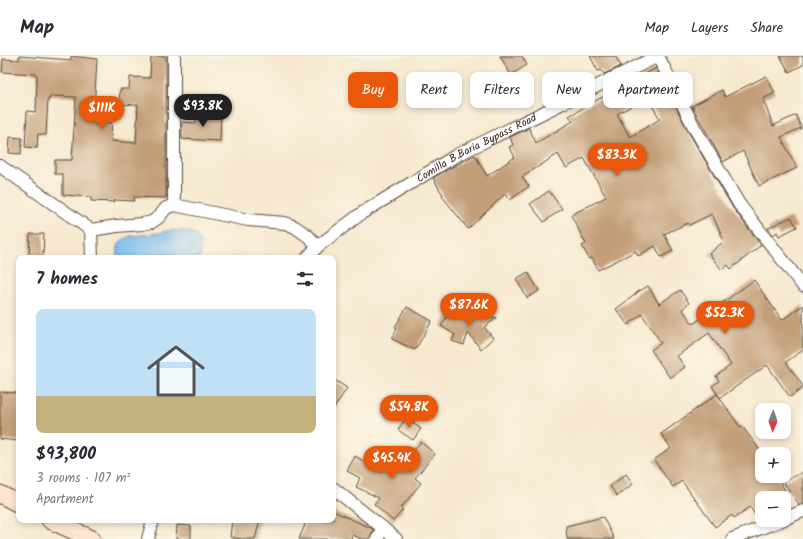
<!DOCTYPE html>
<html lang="en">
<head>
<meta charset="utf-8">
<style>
	body { margin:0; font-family:Kalam,sans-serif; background:#f2f2f3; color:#2b2b33; height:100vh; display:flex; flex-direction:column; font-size:15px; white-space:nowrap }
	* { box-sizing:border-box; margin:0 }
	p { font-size:13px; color:#7c7c81 }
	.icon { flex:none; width:22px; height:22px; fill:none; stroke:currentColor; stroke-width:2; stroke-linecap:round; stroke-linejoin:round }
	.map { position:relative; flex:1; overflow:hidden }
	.sheet { position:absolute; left:16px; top:199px; width:320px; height:268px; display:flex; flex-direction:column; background:#fff; border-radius:8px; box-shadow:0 2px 6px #0003 }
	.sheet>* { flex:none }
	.top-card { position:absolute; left:348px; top:16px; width:380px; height:36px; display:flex; gap:8px }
	.needle { width:26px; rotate:182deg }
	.buttons { position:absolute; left:755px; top:347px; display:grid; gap:8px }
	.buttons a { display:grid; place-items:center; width:36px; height:36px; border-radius:8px; background:#fff; box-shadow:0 2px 6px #0003; font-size:20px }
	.price { position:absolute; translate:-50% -34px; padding:0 9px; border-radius:14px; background:#ea580c; color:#fff; font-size:13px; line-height:26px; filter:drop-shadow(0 1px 2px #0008) }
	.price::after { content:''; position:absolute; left:50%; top:24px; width:12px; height:9px; margin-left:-6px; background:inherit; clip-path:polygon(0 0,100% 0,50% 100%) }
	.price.active { background:#222; color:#fff }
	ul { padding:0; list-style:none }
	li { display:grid; align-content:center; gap:8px; height:212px; padding:0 20px }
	li span { display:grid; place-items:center; height:124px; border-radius:8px; color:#555 }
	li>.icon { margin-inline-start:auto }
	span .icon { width:72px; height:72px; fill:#fffc; stroke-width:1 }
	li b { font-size:17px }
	h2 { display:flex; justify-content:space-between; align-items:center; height:48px; padding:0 20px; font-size:17px }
	.pill { padding:0 14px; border-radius:8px; background:#fff; box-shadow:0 2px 6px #0003; font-size:14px; line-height:36px }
	.pill.active { background:#ea580c; color:#fff }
	header { display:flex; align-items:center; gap:24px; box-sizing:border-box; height:56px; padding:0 20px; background:#fff; border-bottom:1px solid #e1e1e2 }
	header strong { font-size:19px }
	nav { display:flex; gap:22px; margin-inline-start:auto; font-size:14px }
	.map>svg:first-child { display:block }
	.water { fill:#78bbed; stroke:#5a7286 }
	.building { fill:#c39f79; fill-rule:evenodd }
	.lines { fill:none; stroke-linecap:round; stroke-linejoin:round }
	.street-casing { stroke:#574739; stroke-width:14 }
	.secondary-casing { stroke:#574739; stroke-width:19 }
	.street { stroke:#fff; stroke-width:12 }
	.secondary { stroke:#fde4d0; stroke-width:17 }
	.labels { text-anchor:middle; stroke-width:4; stroke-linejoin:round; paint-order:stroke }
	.street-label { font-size:11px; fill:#3b2a1e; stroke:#fcf5e5 }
</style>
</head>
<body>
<header>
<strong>Map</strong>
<nav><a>Map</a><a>Layers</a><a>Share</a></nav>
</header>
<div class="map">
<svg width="803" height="483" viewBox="0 0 803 483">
	<rect width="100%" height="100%" fill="#fcf5e5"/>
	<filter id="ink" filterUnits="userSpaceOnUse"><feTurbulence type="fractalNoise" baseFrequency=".025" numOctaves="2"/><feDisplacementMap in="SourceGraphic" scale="8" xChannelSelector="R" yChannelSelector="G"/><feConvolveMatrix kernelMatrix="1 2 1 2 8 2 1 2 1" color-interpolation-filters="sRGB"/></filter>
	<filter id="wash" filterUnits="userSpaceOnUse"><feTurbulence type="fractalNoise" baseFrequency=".012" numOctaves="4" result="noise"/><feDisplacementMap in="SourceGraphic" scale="16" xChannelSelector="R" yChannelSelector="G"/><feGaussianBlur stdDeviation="0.9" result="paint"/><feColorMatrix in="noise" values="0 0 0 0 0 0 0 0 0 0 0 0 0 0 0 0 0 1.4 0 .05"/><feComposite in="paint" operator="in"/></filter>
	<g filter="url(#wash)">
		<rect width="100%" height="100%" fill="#f6e9d0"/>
		<!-- water -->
		<path class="water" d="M 172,174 C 182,175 196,174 200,186 C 201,190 200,197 200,202 L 117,202 L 118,190 L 121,185 L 130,180 L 152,178 Z"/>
		<g id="blocks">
			<!-- building -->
			<g class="building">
				<polygon points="19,0 71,4 71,0 97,3 94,55 112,55 111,85 136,87 138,49 119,48 120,33 129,33 130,21 150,22 151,0 166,0 166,142 134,141 134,145 114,144 114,146 91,145 91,141 63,139 63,118 55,118 55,104 72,104 76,41 50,40 50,43 48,43 46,79 38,78 37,92 25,91 27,55 36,56 37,19 36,18 2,16 3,3 19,4"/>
				<polygon points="500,0 522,0 527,9 511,19"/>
				<polygon points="590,0 615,0 621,10 604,18 601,14 598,15"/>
				<polygon points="780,0 803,0 803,9 789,16"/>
				<path d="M 656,12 L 689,77 L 733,152 L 761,189 L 731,213 L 728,209 L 722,214 L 709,198 L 724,185 L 712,158 L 689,169 L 688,167 L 664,178 L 673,195 L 661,201 L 655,190 L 638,200 L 636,195 L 598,214 L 592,202 L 589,203 L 582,190 L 586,188 L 571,159 L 606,141 L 584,102 L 566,112 L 558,98 L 522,121 L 529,130 L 510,144 L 505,138 L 468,173 L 442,140 L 443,139 L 433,122 L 461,106 L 475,99 L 487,120 L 515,101 L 509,91 L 513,89 L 510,81 L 529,72 L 536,87 L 573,65 L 569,60 L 613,35 L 611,31 L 629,23 L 631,26 ZM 647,41 L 660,63 L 630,81 L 617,58 Z"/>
				<polygon points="766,20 775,37 763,43 773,70 796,59 801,72 781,81 797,112 759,130 743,95 723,106 692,50 722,34 725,41"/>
				<polygon points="196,57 221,58 220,85 182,83 182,66 196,67"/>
				<polygon points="10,81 22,82 21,98 9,97"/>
				<polygon points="549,135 562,153 544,166 530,148"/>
				<polygon points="791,161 797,171 779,180 777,176 773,179 768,172"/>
				<polygon points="30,178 44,178 43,200 29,200"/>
				<polygon points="528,216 539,235 527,242 516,223"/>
				<polygon points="754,224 782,264 803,249 803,294 786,306 803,330 803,332 790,341 767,309 720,342 712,330 719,325 716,320 731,309 709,277 677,300 685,311 670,322 651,294 661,287 642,258 628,269 616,253 636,238 636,237 648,230 659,248 680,234 689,247 682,253 693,268"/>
				<polygon points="407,251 432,265 415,294 392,283 397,272 395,271"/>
				<polygon points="464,252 497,262 484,271 493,282 481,293 468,277 464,289 452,285 455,279 441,270 451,254 461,260"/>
				<polygon points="333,323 347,332 333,354"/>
				<polygon points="0,336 19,337 19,385 0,383"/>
				<polygon points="717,338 740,371 742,370 762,397 762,420 776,420 785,434 773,442 762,442 762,464 759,465 750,451 734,462 732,459 715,471 682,425 673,431 654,404 671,392 661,378"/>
				<polygon points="406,362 421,373 413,384 398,374"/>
				<polygon points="421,386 435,398 415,422 421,427 401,452 403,454 393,465 374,448 379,442 356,431 360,422 347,415 355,400 382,416 389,405 399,412"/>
				<polygon points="803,416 803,448 799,448 783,426"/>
				<polygon points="626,418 633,428 617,440 610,430"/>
				<polygon points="333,455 373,473 370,483 362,483 352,479 351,483 299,483 307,464 333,464"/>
				<polygon points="603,461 614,483 567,483 566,470"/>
				<polygon points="232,464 260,464 255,483 241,483 230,481"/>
				<polygon points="177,469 191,470 191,483 176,483"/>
			</g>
		</g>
	</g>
	<g filter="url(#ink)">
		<use href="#blocks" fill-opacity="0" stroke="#574739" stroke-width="1"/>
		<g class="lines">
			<!-- street casing -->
			<g class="street-casing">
				<g id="street">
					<polyline points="174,0 174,149 248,164 285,167 295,171 308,180 318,190"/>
					<polyline points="658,0 695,73 739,148 803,230"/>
					<polyline points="0,110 91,174 92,202"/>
					<polyline points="91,174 117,170 142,168 152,166 159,161 166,152 174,149"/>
					<path id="s1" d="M 307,202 L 318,190 L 362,157 L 457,99 L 658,0"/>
					<polyline points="333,432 383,472 377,483"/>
					<polyline points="784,463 803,455"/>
					<polyline points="383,472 396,483"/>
					<polyline points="148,483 153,464"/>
					<polyline points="732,483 782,464"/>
				</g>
			</g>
			<!-- secondary casing -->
			<g class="secondary-casing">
				<g id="secondary">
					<polyline points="0,438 19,448"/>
					<polyline points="50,464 92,483"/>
				</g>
			</g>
			<!-- street -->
			<use href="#street" class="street"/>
			<!-- secondary -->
			<use href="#secondary" class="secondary"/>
		</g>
	</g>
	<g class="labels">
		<!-- street labels -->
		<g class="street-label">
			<text dy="4" stroke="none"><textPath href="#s1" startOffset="203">Comilla B.Baria Bypass Road</textPath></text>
		</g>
	</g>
</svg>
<div class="buttons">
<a><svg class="needle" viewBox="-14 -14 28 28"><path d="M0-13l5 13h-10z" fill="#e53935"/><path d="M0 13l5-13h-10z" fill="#7c7c81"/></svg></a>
<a>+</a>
<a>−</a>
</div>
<b class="price active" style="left:203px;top:72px">$93.8K</b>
<b class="price" style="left:102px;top:74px">$111K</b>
<b class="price" style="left:617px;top:121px">$83.3K</b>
<b class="price" style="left:469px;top:271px">$87.6K</b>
<b class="price" style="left:725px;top:279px">$52.3K</b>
<b class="price" style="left:409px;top:373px">$54.8K</b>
<b class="price" style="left:392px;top:424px">$45.4K</b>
<div class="top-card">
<a class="pill active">Buy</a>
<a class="pill">Rent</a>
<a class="pill">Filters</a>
<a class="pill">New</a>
<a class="pill">Apartment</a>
</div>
<section class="sheet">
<h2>7 homes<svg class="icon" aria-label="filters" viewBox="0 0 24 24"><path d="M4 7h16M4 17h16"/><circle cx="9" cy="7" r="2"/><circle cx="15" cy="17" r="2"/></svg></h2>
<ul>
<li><span style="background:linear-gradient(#bfe0f5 70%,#c2b280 0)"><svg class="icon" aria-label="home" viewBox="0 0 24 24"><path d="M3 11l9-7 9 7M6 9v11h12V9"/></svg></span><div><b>$93,800</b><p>3 rooms · 107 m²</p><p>Apartment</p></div></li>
</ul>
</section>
</div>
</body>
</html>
